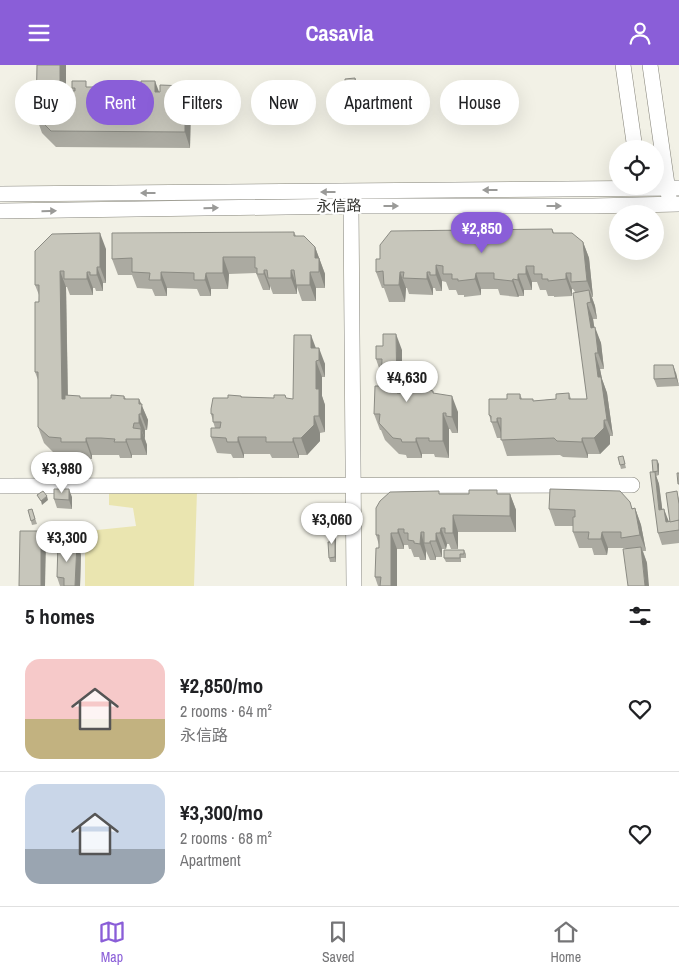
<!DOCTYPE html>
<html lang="en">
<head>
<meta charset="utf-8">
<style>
	body { margin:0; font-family:"Archivo Narrow","Noto Sans SC",sans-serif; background:#f6f6f6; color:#202124; height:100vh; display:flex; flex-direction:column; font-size:19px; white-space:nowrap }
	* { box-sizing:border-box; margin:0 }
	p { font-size:16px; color:#757577 }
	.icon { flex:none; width:28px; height:28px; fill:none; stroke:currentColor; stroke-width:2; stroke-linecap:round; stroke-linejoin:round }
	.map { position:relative; height:521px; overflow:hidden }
	.panel { display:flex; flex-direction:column; background:#fff; flex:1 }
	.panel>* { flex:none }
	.top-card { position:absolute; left:15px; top:15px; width:650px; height:45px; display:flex; gap:10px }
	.buttons { position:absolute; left:609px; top:75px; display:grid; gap:10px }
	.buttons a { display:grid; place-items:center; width:55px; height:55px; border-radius:50%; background:#fff; box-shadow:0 5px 20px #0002; font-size:25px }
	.price { position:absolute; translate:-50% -42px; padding:0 11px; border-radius:18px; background:#fff; color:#222; font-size:16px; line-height:32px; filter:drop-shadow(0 1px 2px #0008) }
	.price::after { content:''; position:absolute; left:50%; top:30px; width:15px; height:11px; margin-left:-8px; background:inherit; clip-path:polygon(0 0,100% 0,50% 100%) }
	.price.selected { background:#8a5ed8; color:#fff }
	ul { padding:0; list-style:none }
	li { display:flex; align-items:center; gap:15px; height:125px; padding:0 25px }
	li+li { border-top:1px solid #e0e0e0 }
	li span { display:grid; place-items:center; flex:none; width:140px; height:100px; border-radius:15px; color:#555 }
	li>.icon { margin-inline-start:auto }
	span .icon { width:60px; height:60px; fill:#fffc; stroke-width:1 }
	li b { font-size:21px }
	h2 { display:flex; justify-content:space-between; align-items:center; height:60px; padding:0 25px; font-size:21px }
	.pill { padding:0 18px; border-radius:22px; background:#fff; box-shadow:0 5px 20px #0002; font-size:18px; line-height:45px }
	.pill.selected { background:#8a5ed8; color:#fff }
	header { display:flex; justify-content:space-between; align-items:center; height:65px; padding:0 25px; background:#8a5ed8; color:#fff; font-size:22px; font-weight:700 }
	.tabs { display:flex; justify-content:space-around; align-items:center; height:70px; border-top:1px solid #e0e0e0; background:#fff; font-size:14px; color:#757577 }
	.tabs a { display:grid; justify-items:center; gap:2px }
	.tabs .selected { color:#8a5ed8 }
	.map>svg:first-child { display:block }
	.green { fill:#eae5b0 }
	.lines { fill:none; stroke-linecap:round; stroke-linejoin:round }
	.minor-casing { stroke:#85847a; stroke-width:16 }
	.minor { stroke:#fff; stroke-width:15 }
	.wall { fill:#abaaa1 }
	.shaded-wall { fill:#8b8b83 }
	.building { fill:#c7c6bb; stroke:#8b8b83 }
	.oneway { fill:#9a9a98 }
	.labels { text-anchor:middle; stroke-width:4.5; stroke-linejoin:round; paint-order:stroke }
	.street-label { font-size:15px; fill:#343430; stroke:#fff }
</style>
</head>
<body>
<header><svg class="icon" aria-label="menu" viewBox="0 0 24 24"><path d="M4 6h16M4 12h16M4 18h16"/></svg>Casavia<svg class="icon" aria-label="person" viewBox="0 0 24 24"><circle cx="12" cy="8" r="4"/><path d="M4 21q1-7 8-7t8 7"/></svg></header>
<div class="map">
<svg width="679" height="521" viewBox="0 0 679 521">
	<rect width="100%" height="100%" fill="#f2f1e6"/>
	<!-- green -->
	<polygon class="green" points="109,426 197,426 194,521 85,521 85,474 97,465 136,461 133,443 109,440"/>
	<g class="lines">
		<!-- minor casing -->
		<g class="minor-casing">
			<g id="minor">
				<polyline points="623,0 635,84"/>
				<polyline points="650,0 669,133"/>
				<polyline points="0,129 679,123"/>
				<polyline points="351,141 354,521"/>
				<polyline points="0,146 351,141 593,141 679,139"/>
				<polyline points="0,421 632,420"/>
			</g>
		</g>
		<!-- minor -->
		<use href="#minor" class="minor"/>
	</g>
	<!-- wall -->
	<g class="wall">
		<polygon points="66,0 66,20 68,26 73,26 72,23 88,22 95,27 116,26 127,21 129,26 159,27 185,21 191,37 190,83 56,82 42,68 36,51"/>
		<polygon points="355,13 357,18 357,28 347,29 345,24"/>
		<polygon points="552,164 554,168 583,177 589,193 593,232 592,232 595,241 597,254 593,254 594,262 601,278 604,304 600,304 602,314 607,328 613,371 610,371 610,379 600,389 588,389 588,393 563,392 560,390 507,391 501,373 497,373 489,350 507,334 520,329 522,334 533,336 556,334 569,328 571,334 587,334 575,227 573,224 572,224 572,231 554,232 554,231 548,231 546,225 540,225 537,217 532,217 532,225 524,225 524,231 519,231 518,232 500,230 498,224 481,224 481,230 464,232 464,230 458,230 456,225 449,225 446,217 442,216 442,226 436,226 435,223 433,223 433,230 409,229 407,223 406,223 405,237 389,237 384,223 382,223 376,207 380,194"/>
		<polygon points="294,167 296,171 315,182 325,209 325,223 316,223 316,236 302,236 297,222 297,229 273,229 270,221 270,225 263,225 256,208 229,209 228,224 211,224 211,231 200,231 197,224 167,223 167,231 155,231 152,224 137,223 132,210 118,210 112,194"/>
		<polygon points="106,184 106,218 103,218 103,226 96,226 95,223 93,223 93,230 70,230 67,222 66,222 68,330 80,333 111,333 124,331 126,334 139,334 148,355 147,365 145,365 145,374 147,380 147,390 132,390 132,393 120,393 119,390 92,390 92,394 66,393 65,389 55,389 44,378 38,362 38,315 35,307 39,230 35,220 35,186"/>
		<polygon points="316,283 325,299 325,312 322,312 322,331 325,340 325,367 320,368 320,376 307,390 299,390 299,393 272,393 270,389 244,389 244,393 233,393 231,389 217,388 211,372 215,363 211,349 228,333 241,331 242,332 293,334"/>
		<polygon points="402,285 402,328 410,328 433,326 434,329 458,347 458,368 452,368 450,364 449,364 449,393 435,392 434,389 422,389 422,393 407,393 406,390 399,389 385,375 381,365 380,365 374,349 381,321 381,309 376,294"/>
		<polygon points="676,308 679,321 657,322 654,314"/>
		<polygon points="623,391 626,403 621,404 620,400"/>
		<polygon points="659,399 659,410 656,411 659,419 662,444 669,457 670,457 679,431 679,478 662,480 658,468 653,407"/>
		<polygon points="440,429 510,429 516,445 516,467 458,467 458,484 451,484 449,479 447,479 446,484 442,484 442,492 436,492 436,495 430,495 426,486 426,495 420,495 419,492 414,492 411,484 409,484 408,480 404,480 404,484 397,484 397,521 378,521 375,512 379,480 376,470"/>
		<polygon points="72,432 72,444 57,443 54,434"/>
		<polygon points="635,443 641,460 646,486 643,486 647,498 625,483 608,483 607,490 594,490 592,483 579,483 573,467 573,461 555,461 549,444"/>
		<polygon points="32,444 37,459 32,460 31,456"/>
		<polygon points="336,470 336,497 330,497 329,493 330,477"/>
		<polygon points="77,478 81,490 80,521 60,521 57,512"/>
		<polygon points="464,485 466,489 466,493 461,493 461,497 446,497 444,493"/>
	</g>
	<!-- shaded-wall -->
	<g class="shaded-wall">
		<polygon points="60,0 66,0 66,21 72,36 60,20"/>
		<polygon points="355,13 357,18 357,28 356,24"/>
		<polygon points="155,16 161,32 155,27"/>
		<polygon points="185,21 191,37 190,83 185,67"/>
		<polygon points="100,168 106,184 106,218 100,202"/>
		<polygon points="583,177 589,193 593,232 587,216"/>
		<polygon points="315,182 325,209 325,223 315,193"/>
		<polygon points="223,192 229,209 228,224 223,208"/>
		<polygon points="436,200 442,216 442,226 436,210"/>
		<polygon points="526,201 532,217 532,225 526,209"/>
		<polygon points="97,202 103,218 103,226 97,210"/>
		<polygon points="264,205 270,221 270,225 264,209"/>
		<polygon points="291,205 297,221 297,229 291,213"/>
		<polygon points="60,206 66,222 68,350 62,334"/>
		<polygon points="87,207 93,223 93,230 87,214"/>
		<polygon points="161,207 167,223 167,231 161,215"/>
		<polygon points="310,207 316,223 316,236 310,220"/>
		<polygon points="400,207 406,223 405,237 399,220"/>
		<polygon points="427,207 433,223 433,230 427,214"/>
		<polygon points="206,208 211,224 211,231 205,215"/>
		<polygon points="476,208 481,224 481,230 475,214"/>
		<polygon points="566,208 572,224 572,231 566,214"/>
		<polygon points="518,209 524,225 524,231 518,215"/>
		<polygon points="513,214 519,231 518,232 512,216"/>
		<polygon points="589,225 595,241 597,254 591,237"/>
		<polygon points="587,238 593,254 597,279 591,263"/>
		<polygon points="595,262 601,278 604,304 598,288"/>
		<polygon points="396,269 402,285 402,344 397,328"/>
		<polygon points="311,270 317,286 316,296 322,312 322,331 325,340 325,367 319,351 311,283"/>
		<polygon points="319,283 325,299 325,312 319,295"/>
		<polygon points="595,288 600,304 602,314 607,328 613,371 607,355 598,312"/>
		<polygon points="673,300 676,308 679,321 676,313"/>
		<polygon points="452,331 458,347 458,368 452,352"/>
		<polygon points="139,334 148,355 147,365 141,349"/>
		<polygon points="443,348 449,364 449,393 443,376"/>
		<polygon points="139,349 145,365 145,374 139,358"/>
		<polygon points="314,351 320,368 320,376 307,390 301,373"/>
		<polygon points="497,353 503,369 503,373 497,357"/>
		<polygon points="604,355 610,371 610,379 600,389 594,373"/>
		<polygon points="141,364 147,380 147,390 141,374"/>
		<polygon points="238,372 244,389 244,393 238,377"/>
		<polygon points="86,373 92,390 92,394 86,377"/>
		<polygon points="293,373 299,390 299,393 293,377"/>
		<polygon points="416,373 422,389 422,393 416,377"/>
		<polygon points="582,373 588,389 588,393 582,377"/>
		<polygon points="126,374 132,390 132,393 126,377"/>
		<polygon points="657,395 659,399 659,410 658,406"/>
		<polygon points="655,407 659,419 664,457 659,445"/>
		<polygon points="69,424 72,432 72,444 69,435"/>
		<polygon points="510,429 516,445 516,467 510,451"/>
		<polygon points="47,431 48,435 42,440 41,436"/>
		<polygon points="635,443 641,460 646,486 640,470"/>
		<polygon points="664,444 669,457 666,457"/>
		<polygon points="453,450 458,467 458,484 453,468"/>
		<polygon points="441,463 447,479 446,484 440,468"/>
		<polygon points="398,464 404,480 404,484 398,468"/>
		<polygon points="335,465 336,470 336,497 335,492"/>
		<polygon points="41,466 46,479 45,521 41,521"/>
		<polygon points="421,467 426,486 426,495 420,479"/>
		<polygon points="602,467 608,483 607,490 601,474"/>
		<polygon points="391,468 397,484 397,521 391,521"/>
		<polygon points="436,468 442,484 442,492 436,476"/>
		<polygon points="430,476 436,492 436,495 430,478"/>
		<polygon points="77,478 81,490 80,521 75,521"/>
		<polygon points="641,482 647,498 649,521 645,521"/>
	</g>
	<!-- building -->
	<g class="building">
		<polygon points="37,0 60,0 60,20 66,20 66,26 75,26 75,23 72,23 72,16 86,16 86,22 93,22 93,27 99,27 99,21 111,21 111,26 116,26 116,20 127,21 127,26 134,26 134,22 141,22 141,16 155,16 155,27 160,27 160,20 185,21 185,67 51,66 36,51"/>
		<polygon points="355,13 356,24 345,24 345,14"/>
		<polygon points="552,164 553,168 572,168 583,177 587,216 571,217 571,208 566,208 566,214 548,216 548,214 542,214 542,209 534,209 534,201 526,201 526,209 518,209 518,215 513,214 512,216 494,214 494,208 476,208 475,214 458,216 458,214 452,214 452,209 443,209 443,201 436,200 436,210 430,210 430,207 427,207 427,214 403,213 404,207 400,207 399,220 384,220 383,206 376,207 376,194 380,194 380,180 391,166"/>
		<polygon points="294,167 294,171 304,171 315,182 315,193 319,193 319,207 310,207 310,220 296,220 294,205 291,205 291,213 268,213 267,205 264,205 264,209 257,209 257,203 255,203 255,192 223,192 223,208 206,208 205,215 194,215 194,208 161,207 161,215 149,215 150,208 132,207 132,193 112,194 112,168"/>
		<polygon points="100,168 100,202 97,202 97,210 90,210 90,207 87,207 87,214 64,214 64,206 60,206 62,334 65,334 65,330 80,331 80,333 111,333 111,330 124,331 124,334 139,334 139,339 142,339 141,349 139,349 139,358 134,358 133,363 141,364 141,374 126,374 126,377 114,377 115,374 101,373 86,373 86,377 61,377 61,373 49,372 38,362 38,307 35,307 35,237 39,237 39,220 35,220 35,186 52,169"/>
		<polygon points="589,225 591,237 587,238 591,263 595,262 598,288 595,288 598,312 601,312 607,355 604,355 604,363 594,373 582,373 582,377 557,376 554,373 501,375 501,353 497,353 497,357 491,357 491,351 489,350 489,334 507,334 507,329 520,329 520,334 533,334 533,336 556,334 556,329 569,328 569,334 587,334 573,228"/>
		<polygon points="383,269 396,269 397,328 410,328 410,325 415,325 415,323 428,323 429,325 433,326 433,328 452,331 452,352 446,351 446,348 443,348 443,376 429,376 429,373 416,373 416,377 402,377 401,374 393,373 379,358 380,349 374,349 375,321 381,321 382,294 376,294 376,281 383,281"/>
		<polygon points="294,270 311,270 311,283 319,283 319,295 316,296 316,324 319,324 319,351 314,351 314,360 301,373 293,373 293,377 266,377 266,372 238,372 238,377 227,377 226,373 211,372 211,363 220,363 221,357 213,357 213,349 211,349 211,344 213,333 228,333 228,330 241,331 241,332 274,333 274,330 285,330 286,333 293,334"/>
		<polygon points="654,300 673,300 676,313 654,314"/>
		<polygon points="623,391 625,399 620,400 618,392"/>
		<polygon points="652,395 657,395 658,406 653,407"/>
		<polygon points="650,407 655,407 659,445 664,444 666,457 679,455 679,465 658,468"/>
		<polygon points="677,408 679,408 679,419 678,419"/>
		<polygon points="54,424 69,424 69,435 54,434"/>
		<polygon points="550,424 620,426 630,437 632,444 635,443 640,470 621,473 621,467 602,467 601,474 588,474 589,467 573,467 573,452 575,452 575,445 549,444"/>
		<polygon points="469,425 497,425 497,429 510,429 510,451 453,450 453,468 445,468 445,463 441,463 440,468 436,468 436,476 430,476 430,478 424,478 424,467 421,467 420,479 414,478 414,476 408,475 408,468 404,468 404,464 398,464 398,468 391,468 391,521 380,521 381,512 375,512 376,483 379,483 379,470 376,470 376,443 380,436 390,427 439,426 439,429 469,429"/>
		<polygon points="43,426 47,431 41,436 37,430"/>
		<polygon points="677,426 679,439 679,455 670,457 666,428"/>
		<polygon points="32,444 35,454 31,456 28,445"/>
		<polygon points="330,465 335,465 335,492 329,493 328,477 330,477"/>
		<polygon points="20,466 41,466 41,521 19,521"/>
		<polygon points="58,478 77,478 75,521 64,521 64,513 57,512"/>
		<polygon points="641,482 645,521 628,521 623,484"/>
		<polygon points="444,485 464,485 464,489 460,489 460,493 444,493"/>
	</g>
	<!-- one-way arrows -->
	<defs><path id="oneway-solid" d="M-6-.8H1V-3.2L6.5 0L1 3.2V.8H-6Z" transform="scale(1.25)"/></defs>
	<g class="oneway">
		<use href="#oneway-solid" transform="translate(490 125) rotate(180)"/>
		<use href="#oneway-solid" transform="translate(328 127) rotate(180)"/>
		<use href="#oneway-solid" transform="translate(148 128) rotate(180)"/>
		<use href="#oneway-solid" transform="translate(391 141)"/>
		<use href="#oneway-solid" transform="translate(554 141)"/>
		<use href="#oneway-solid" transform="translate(211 143) rotate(-1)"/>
		<use href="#oneway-solid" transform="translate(49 146) rotate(-1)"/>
	</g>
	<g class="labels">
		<!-- street labels -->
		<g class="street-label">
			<text transform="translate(339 141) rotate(-1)" y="5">永信路</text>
		</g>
	</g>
</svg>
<div class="buttons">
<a><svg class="icon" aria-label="locate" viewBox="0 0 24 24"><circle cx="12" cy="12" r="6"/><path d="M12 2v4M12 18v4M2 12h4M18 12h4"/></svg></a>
<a><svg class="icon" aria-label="layers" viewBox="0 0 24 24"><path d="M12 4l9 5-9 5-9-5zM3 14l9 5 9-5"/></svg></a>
</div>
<b class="price selected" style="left:482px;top:189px">¥2,850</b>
<b class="price" style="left:407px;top:338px">¥4,630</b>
<b class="price" style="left:62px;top:429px">¥3,980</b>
<b class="price" style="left:332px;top:480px">¥3,060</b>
<b class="price" style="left:67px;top:498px">¥3,300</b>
<div class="top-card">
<a class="pill">Buy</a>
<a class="pill selected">Rent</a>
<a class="pill">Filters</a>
<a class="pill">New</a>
<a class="pill">Apartment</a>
<a class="pill">House</a>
</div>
</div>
<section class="panel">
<h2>5 homes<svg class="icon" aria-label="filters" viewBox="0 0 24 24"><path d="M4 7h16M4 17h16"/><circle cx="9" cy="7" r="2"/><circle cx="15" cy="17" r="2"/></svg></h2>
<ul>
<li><span style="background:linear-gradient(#f6c9c9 60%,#c2b280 0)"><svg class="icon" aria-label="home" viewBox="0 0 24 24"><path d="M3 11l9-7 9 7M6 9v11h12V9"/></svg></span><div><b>¥2,850/mo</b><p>2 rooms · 64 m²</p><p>永信路</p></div><svg class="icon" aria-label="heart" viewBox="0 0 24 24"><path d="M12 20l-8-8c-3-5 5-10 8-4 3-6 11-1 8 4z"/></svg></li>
<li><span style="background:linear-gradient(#c9d6e8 65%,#9aa5b1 0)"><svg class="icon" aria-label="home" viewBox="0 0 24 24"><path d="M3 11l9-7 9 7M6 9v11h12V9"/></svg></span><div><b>¥3,300/mo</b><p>2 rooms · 68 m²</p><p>Apartment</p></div><svg class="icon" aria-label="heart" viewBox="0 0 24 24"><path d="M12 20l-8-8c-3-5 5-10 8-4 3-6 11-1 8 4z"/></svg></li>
</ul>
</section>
<nav class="tabs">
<a class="selected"><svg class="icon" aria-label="map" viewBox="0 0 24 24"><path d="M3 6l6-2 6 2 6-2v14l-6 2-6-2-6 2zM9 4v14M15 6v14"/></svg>Map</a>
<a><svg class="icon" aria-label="saved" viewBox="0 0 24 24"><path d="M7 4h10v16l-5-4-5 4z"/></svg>Saved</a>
<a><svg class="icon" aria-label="home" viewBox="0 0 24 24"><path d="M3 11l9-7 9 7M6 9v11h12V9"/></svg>Home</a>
</nav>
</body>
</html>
